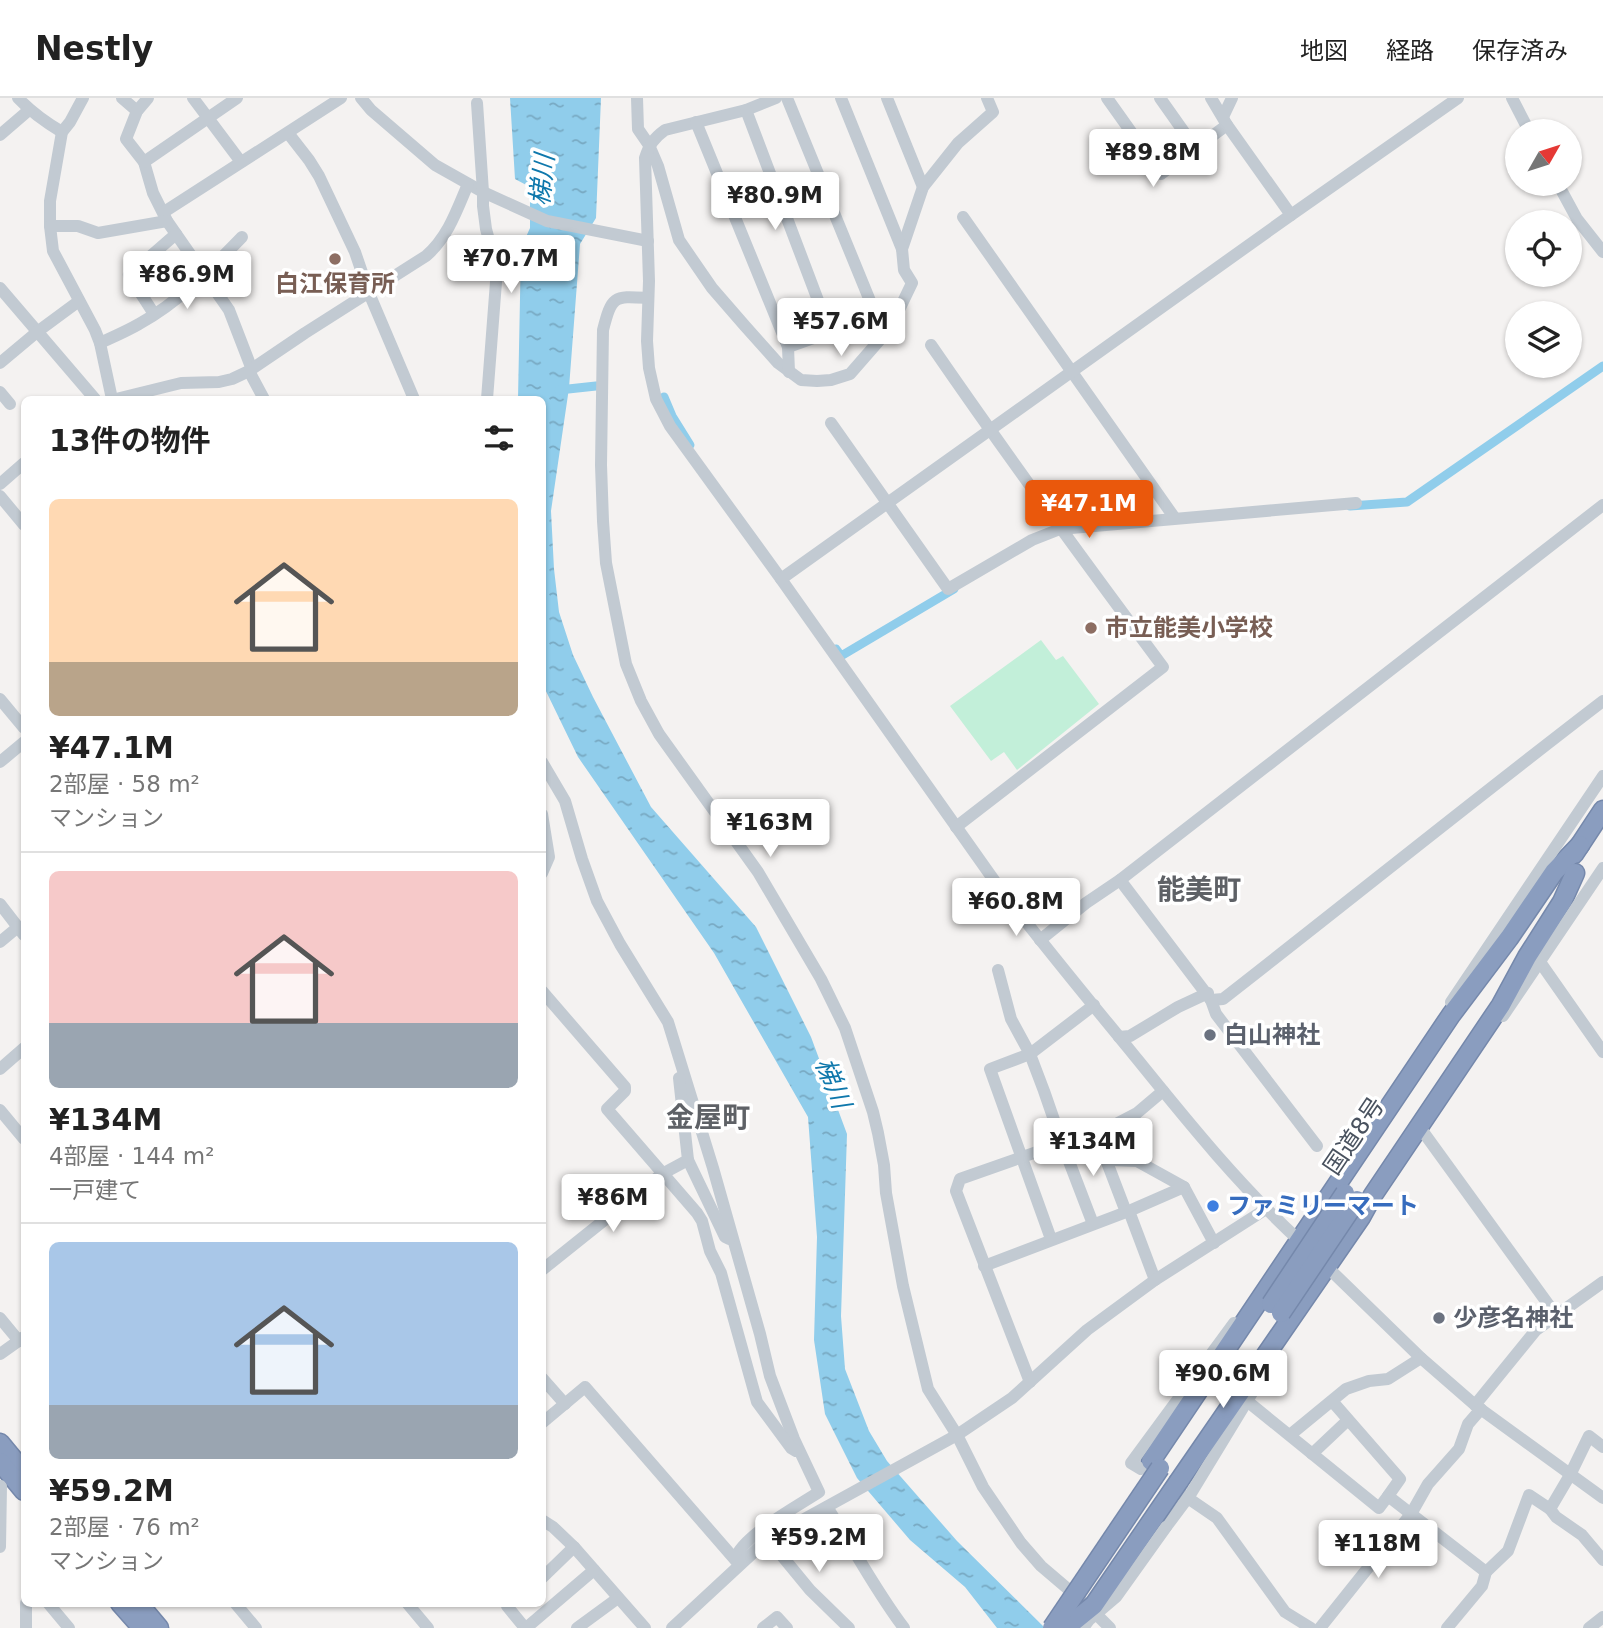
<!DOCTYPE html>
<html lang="ja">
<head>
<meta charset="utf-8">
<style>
	body { margin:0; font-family:"DejaVu Sans","Noto Sans JP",sans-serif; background:#f6f6f6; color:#222; height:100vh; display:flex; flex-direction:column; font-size:26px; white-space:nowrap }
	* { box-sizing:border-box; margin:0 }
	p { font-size:23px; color:#767676 }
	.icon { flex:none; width:38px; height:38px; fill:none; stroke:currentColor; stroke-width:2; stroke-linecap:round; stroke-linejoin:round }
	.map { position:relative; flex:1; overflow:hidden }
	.side { position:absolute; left:21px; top:298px; width:525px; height:1211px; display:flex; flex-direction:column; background:#fff; border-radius:10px; box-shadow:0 2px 5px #0004 }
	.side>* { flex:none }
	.needle { width:46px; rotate:51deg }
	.tools { position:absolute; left:1505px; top:21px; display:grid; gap:14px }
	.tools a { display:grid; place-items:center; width:77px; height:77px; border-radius:50%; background:#fff; box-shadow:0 2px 5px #0004; font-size:35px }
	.price { position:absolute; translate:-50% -60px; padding:0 16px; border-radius:7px; background:#fff; color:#222; font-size:23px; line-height:46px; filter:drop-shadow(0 2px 4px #0008) }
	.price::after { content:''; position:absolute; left:50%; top:42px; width:21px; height:16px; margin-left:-10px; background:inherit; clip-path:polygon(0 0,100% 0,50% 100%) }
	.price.active { background:#ea580c; color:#fff }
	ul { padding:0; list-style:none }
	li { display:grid; align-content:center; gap:14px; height:371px; padding:0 28px }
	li+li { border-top:2px solid #e0e0e0 }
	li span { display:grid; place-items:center; height:217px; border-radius:10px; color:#555 }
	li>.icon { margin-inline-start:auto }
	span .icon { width:126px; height:126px; fill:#fffc; stroke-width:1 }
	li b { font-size:30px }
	h2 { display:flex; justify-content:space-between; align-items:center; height:84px; padding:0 28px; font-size:30px }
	header { display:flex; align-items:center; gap:42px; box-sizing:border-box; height:98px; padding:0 35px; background:#fff; border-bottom:2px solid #e0e0e0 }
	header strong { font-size:33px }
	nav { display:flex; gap:38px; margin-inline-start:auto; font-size:24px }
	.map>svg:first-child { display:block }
	.green { fill:#c2efd9 }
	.water { fill:url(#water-ripples) }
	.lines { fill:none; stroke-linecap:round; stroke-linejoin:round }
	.canal { stroke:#90cdeb; stroke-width:9 }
	.highway-casing { stroke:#7588ab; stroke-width:21 }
	.minor { stroke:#c2cad2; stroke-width:12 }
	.highway { stroke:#8a9dbf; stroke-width:18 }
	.highway-bridge-casing { stroke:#7588ab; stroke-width:21; stroke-linecap:butt }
	.minor-bridge { stroke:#c2cad2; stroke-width:12 }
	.highway-bridge { stroke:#8a9dbf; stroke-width:18 }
	.education-dot { fill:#8d6e63; stroke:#fff; stroke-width:2.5 }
	.worship-dot { fill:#6b7280; stroke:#fff; stroke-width:2.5 }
	.shop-dot { fill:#3f7fe0; stroke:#fff; stroke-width:2.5 }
	.labels { text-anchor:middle; stroke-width:7; stroke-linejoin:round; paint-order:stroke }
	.education-label { font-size:24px; font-weight:bold; fill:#785e54; stroke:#fff }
	.worship-label { font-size:24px; font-weight:bold; fill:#5b616d; stroke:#fff; text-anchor:start }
	.street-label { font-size:24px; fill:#49525f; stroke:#fff }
	.shop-label { font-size:24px; font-weight:bold; fill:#366cbe; stroke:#fff; text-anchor:start }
	.water-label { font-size:26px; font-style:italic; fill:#0f78ac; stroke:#fff }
	.quarter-label { font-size:28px; font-weight:bold; fill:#5e6166; stroke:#fff }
</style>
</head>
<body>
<header>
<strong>Nestly</strong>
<nav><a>地図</a><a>経路</a><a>保存済み</a></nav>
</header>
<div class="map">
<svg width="1603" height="1530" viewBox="0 0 1603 1530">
	<defs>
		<pattern id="water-ripples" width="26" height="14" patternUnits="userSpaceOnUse" patternTransform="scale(1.75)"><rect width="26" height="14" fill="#90cdeb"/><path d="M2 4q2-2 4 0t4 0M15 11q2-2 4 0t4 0" fill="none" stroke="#78a9c2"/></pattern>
	</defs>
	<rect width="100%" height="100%" fill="#f4f2f1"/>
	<!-- green -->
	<polygon class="green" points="1041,542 1056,562 1063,558 1099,606 1017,672 1004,654 991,663 950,608"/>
	<!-- water -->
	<polygon class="water" points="510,0 601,0 596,120 580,146 569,290 551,413 554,471 559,514 573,557 593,599 651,709 756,829 811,939 847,1036 841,1218 845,1271 869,1333 887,1363 957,1443 1045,1530 997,1530 965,1489 910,1442 857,1380 825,1316 814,1242 817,1139 808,1019 714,855 578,659 543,587 542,301 518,301 521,150 530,130 530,89 515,81"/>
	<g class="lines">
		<!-- canal -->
		<g class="canal">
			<polyline points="559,292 596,288"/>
			<polyline points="664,299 672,318 690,347"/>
			<polyline points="1350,408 1407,404 1603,268"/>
			<polyline points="836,551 841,558 954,491"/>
		</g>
		<!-- highway casing -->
		<g class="highway-casing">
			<g id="highway">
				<polyline points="1574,756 1603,712"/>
				<polyline points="0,1345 24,1374"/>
				<polyline points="1151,1363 1451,917 1509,840 1554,774 1580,747"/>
				<polyline points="0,1364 24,1393"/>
				<polyline points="1179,1383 1361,1119 1373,1097 1501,907 1527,859 1562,804 1575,775"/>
				<polyline points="120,1505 142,1530"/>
				<polyline points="138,1505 159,1530"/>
			</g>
		</g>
		<!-- minor -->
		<g class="minor">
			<path d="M 18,0 C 32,15 45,24 62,34"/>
			<polyline points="83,0 70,24 62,34 50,103 50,128 53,153 95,232 100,245 112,301"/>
			<polyline points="122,0 137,13"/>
			<polyline points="148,0 137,13 126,41 144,64 153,95 167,123 229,212 251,269 249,273 264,301"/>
			<polyline points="193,0 241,64"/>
			<polyline points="361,0 371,12 435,67 483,94 547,123 648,143"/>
			<polyline points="637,0 638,31 649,47 658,68 679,142 712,190 745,228 778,265 801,282 817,283 831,282 850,276 884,237 899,212 912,185 904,172 902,151 923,89 958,45 993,14 987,0"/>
			<path d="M 776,0 L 746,12 L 665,32 C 654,40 649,47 645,60 L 649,183 L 647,243 L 649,270 L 656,301 L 670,328 L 781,481 L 996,785 C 1039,842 1084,896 1129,951 C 1184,1019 1238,1087 1303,1146"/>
			<polyline points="787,0 884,237"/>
			<polyline points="841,0 902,151"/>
			<polyline points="887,0 923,89"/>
			<polyline points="1107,0 1161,76 1227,27"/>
			<polyline points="1160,0 1196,51"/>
			<polyline points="1211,0 1227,27 1291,117 1458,0"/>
			<polyline points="1512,0 1529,33"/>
			<polyline points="477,5 483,94 483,108 486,131 497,171 487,301"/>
			<polyline points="746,12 830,234 788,249"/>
			<polyline points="1223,19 1232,0"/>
			<polyline points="696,24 788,249 789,274"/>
			<polyline points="288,35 309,62 319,78 355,154 369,195 414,301"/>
			<polyline points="0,37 29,12"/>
			<polyline points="144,64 237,0"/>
			<polyline points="1558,86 1577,121 1603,154"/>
			<polyline points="164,114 341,0"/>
			<polyline points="963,119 1174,419"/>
			<polyline points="50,128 78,128 98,135 167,123"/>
			<polyline points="0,190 95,301"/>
			<path d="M 648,200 C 614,198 612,197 603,232 L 601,367 L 603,423 L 606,465 L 626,566 L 641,603 L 659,636 L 758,774 L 821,881 L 845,930 L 873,1014 L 878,1035 L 884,1067 L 886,1095 L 903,1188 L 928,1291 L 957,1337 L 983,1389 L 1021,1445 L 1041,1468 L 1088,1508 L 1110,1530"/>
			<polyline points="154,216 129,177 176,136"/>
			<path d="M 100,245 C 113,239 127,233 139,226 C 179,204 211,171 242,139"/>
			<path d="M 931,247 C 1006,356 1084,463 1163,569 L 956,729"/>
			<polyline points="0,265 37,234 79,203"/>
			<polyline points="0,294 10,306"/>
			<path d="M 116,301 L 181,285 L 219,284 L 232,281 L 249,273 L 305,235 L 426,158 C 448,139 457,112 468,86"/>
			<polyline points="831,325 948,491 1032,442 1060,431 1356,405"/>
			<polyline points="0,386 24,365"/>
			<polyline points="0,398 24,427"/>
			<polyline points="781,481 1291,117"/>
			<polyline points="0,601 24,630"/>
			<polyline points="0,664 24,644"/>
			<path d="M 542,664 L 565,703 L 582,761 L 597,803 L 620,846 L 668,924 L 713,1070 L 760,1236 L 770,1278 L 794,1341 L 819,1394 C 798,1408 743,1437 735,1461"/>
			<polyline points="542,716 549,759 542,775"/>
			<path d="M 1120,782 L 1211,902 L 1223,901 C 1350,802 1475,701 1603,603"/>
			<polyline points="0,806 24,837"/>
			<polyline points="1040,842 1086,805 1120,782 1603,407"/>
			<polyline points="0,844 18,829"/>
			<polyline points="1540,864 1603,954"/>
			<polyline points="998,872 1011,921 1030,956 1044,993 1062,1045 1093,1126"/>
			<polyline points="542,893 625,989 625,993 607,1011 697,1115 702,1123 710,1153 721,1175 757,1304 791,1350 796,1353"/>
			<polyline points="1211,902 1216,916 1317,1048"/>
			<polyline points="1451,904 1603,678"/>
			<polyline points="1503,918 1603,770"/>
			<polyline points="1119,939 1130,938 1178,909 1208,895"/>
			<polyline points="0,971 24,950"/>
			<polyline points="0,1012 24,1041"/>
			<polyline points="1424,1035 1556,1217"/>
			<polyline points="1062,1045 1110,1062 1137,1063 1184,1089 1214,1145"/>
			<polyline points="1105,1059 1126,1114"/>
			<polyline points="688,1062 725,1139 729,1141"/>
			<polyline points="1129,1113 1155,1182"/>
			<polyline points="1051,1141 990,971 1030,956 1094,907"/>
			<polyline points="1321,1163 1421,1260 1475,1307 1603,1400"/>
			<polyline points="984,1168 1129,1113 1184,1089"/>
			<polyline points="542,1172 662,1076 688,1062 679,980"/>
			<polyline points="0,1220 19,1243"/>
			<polyline points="0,1256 24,1239"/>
			<polyline points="542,1280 565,1306"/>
			<polyline points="1030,1284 956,1093 960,1081 1116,1026 1137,1015 1163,993"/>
			<polyline points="1247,1303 1379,1410 1388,1398"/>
			<polyline points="1332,1303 1400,1381 1388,1398 1486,1474"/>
			<polyline points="1475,1307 1536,1232 1603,1184"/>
			<polyline points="542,1325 585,1289 738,1465"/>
			<polyline points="1290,1337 1346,1291 1369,1283 1388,1281 1421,1260"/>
			<polyline points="1603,1349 1589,1338 1570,1377 1550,1411 1556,1419 1582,1437 1603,1462"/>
			<polyline points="1312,1356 1348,1322"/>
			<polyline points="1141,1371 1131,1365 1234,1225"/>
			<polyline points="1182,1396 1217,1420 1285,1514 1311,1530"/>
			<path d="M 827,1409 C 853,1449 875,1492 904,1530"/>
			<polyline points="542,1422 553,1429 574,1449 645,1530"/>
			<polyline points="1166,1429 1190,1397 1272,1262"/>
			<polyline points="768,1441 810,1492 849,1530"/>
			<polyline points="0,1449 1,1388"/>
			<polyline points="542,1480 574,1449"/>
			<polyline points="48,1505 69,1530"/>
			<polyline points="235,1505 256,1530"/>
			<polyline points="407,1505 428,1530"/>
			<polyline points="510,1505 507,1508 525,1530"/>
			<polyline points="26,1530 26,1505"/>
			<polyline points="526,1530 594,1472"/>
			<polyline points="577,1530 618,1500"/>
			<polyline points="672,1530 768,1441 957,1337 1012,1300 1087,1232 1155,1182 1266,1111"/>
			<polyline points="763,1530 777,1519 787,1530"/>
			<polyline points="1320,1530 1411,1416 1428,1386 1459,1351 1468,1326 1481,1311"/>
			<polyline points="1447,1530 1482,1488 1486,1474 1508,1453 1529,1397 1550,1411"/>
			<polyline points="1589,1530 1603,1519"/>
		</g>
		<!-- highway -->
		<use href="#highway" class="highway"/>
		<!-- highway-bridge casing -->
		<g class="highway-bridge-casing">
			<g id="highway-bridge">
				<polyline points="1271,1206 1345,1095"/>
				<polyline points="1281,1215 1357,1102"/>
				<polyline points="1067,1529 1094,1507 1179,1383"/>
				<polyline points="1052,1530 1160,1370"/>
			</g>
		</g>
		<!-- minor-bridge -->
		<polyline class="minor-bridge" points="1083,1530 1089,1522 1116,1499 1166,1429"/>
		<!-- highway-bridge -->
		<use href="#highway-bridge" class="highway-bridge"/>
	</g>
	<!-- markers -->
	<g class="education-dot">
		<circle cx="335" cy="161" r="7"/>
		<circle cx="1091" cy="530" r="7"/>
	</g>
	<g class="worship-dot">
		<circle cx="1210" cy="937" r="7"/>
		<circle cx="1439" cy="1220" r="7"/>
	</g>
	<circle class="shop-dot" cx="1213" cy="1108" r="7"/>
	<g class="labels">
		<!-- education labels -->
		<g class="education-label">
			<text x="335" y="194">白江保育所</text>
			<text x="1105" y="538" text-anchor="start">市立能美小学校</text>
		</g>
		<!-- worship labels -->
		<g class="worship-label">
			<text x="1224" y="945">白山神社</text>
			<text x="1453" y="1228">少彦名神社</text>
		</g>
		<!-- street labels -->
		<g class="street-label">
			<text transform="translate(1354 1038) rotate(-56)" y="8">国道8号</text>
		</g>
		<!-- shop labels -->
		<g class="shop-label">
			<text x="1227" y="1116">ファミリーマート</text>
		</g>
		<!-- water labels -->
		<g class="water-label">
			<text transform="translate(542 82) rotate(-84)" y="9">梯川</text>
			<text transform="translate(833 985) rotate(68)" y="9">梯川</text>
		</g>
		<!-- quarter labels -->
		<g class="quarter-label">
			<text x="1199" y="801">能美町</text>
			<text x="708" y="1029">金屋町</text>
		</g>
	</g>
</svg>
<div class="tools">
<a><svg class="needle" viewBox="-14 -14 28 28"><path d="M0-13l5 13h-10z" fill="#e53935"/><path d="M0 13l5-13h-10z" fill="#767676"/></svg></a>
<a><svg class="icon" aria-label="locate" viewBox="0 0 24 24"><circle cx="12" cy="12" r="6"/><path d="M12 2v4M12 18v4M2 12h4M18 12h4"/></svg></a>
<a><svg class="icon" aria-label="layers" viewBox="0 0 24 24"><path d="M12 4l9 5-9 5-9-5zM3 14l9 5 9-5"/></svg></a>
</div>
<b class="price" style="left:1153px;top:91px">¥89.8M</b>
<b class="price" style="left:775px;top:134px">¥80.9M</b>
<b class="price" style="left:511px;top:197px">¥70.7M</b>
<b class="price" style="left:187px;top:213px">¥86.9M</b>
<b class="price" style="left:841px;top:260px">¥57.6M</b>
<b class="price active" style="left:1089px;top:442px">¥47.1M</b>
<b class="price" style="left:770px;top:761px">¥163M</b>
<b class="price" style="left:1016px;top:840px">¥60.8M</b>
<b class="price" style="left:1093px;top:1080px">¥134M</b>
<b class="price" style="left:613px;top:1136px">¥86M</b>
<b class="price" style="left:1223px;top:1312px">¥90.6M</b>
<b class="price" style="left:819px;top:1476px">¥59.2M</b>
<b class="price" style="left:1378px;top:1482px">¥118M</b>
<section class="side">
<h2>13件の物件<svg class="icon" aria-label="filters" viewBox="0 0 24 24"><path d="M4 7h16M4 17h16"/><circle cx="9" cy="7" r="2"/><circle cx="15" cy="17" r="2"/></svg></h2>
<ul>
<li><span style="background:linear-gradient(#ffd9b3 75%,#b9a48a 0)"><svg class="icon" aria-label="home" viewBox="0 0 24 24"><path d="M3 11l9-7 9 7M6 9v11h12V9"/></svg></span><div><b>¥47.1M</b><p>2部屋 · 58 m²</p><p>マンション</p></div></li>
<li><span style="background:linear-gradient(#f6c9c9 70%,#9aa5b1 0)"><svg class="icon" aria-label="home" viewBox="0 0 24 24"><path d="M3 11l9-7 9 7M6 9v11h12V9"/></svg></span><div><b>¥134M</b><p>4部屋 · 144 m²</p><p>一戸建て</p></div></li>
<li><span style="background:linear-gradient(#a9c7e8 75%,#9aa5b1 0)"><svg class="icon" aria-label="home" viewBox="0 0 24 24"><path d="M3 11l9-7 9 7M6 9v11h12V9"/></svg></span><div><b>¥59.2M</b><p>2部屋 · 76 m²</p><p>マンション</p></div></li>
</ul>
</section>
</div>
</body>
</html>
